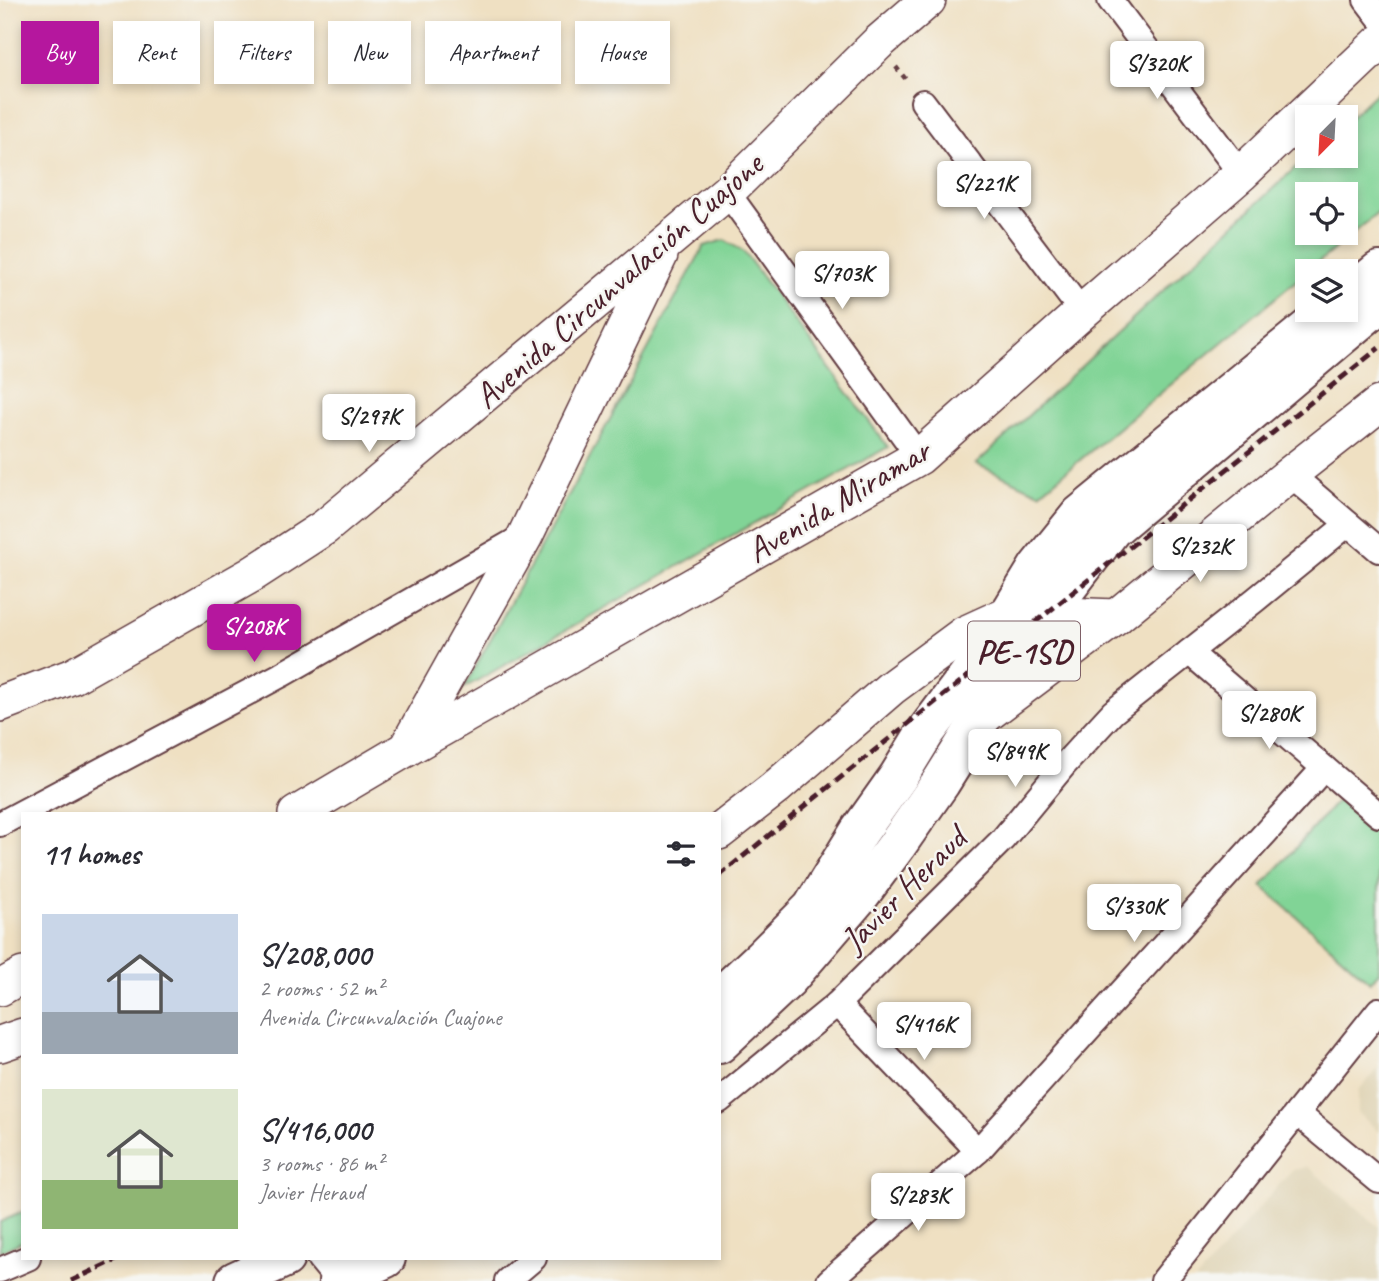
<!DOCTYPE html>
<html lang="en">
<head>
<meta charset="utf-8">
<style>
	body { margin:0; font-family:Caveat,sans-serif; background:#f7f7f7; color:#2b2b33; height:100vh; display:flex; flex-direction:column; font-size:26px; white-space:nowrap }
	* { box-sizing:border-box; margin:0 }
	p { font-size:23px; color:#7c7c81 }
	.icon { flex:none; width:38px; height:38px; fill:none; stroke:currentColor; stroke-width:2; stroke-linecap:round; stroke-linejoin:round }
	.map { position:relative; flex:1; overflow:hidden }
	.drawer { position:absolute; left:21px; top:812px; width:700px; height:448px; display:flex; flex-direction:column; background:#fff; border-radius:0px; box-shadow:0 4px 10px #0003 }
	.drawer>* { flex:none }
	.hud { position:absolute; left:21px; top:21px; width:700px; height:63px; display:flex; gap:14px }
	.needle { width:46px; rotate:204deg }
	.controls { position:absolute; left:1295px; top:105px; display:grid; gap:14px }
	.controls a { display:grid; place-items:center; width:63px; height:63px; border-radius:0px; background:#fff; box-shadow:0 4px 10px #0003; font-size:35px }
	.price { position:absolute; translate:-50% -60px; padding:0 16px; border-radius:7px; background:#fff; color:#222; font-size:23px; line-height:46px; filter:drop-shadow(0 2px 4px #0008) }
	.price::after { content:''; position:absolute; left:50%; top:42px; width:21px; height:16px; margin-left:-10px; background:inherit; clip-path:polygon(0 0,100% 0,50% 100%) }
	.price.on { background:#b5179e; color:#fff }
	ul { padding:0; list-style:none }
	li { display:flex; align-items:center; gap:21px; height:175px; padding:0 21px }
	li span { display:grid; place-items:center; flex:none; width:196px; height:140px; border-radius:0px; color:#555 }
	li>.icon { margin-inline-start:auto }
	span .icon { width:84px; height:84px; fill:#fffc; stroke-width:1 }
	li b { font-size:30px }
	h2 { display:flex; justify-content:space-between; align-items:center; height:84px; padding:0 21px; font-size:30px }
	.chip { padding:0 24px; border-radius:0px; background:#fff; box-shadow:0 4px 10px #0003; font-size:24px; line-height:63px }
	.chip.on { background:#b5179e; color:#fff }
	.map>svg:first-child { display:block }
	.built { fill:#dfd3b4 }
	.green { fill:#81d496; stroke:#667a60; stroke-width:2; fill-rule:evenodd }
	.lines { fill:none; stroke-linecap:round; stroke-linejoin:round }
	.street-casing { stroke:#633c42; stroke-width:28 }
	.secondary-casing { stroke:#633c42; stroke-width:38 }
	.highway-casing { stroke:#633c42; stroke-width:42 }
	.path { stroke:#633c42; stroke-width:4.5; stroke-dasharray:5 5; stroke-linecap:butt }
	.street { stroke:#fff; stroke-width:24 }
	.secondary { stroke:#fff; stroke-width:35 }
	.highway { stroke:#fff; stroke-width:38 }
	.rail { stroke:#4a1f2b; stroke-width:5; stroke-dasharray:10 5; stroke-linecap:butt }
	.labels { text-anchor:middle; stroke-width:5; stroke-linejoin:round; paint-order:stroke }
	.shield { fill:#f6f6f2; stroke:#7e6067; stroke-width:2 }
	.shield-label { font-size:33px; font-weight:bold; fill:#4a1f2b }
	.street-label { font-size:35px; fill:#4a1f2b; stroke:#f6f6f2 }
</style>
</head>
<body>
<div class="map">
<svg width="1379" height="1281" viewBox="0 0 1379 1281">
	<rect width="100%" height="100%" fill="#f6f6f2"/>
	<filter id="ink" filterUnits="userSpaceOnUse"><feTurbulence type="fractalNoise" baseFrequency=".0143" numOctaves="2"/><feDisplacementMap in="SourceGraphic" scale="14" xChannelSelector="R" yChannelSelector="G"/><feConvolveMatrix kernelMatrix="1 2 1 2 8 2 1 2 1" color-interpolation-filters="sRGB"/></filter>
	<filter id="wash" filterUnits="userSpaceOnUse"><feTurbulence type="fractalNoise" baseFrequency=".00686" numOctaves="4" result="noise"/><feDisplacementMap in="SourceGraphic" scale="28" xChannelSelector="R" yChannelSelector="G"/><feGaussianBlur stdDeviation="1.57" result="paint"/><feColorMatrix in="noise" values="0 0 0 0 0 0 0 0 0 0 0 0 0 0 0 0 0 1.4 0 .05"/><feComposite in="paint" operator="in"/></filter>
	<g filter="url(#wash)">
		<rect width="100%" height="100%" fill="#efe0c2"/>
		<!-- built -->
		<g class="built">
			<polygon points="1379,1067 1379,1132 1358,1113 1358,1091"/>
			<polygon points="1308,1167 1379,1227 1379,1281 1195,1281 1292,1170"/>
		</g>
		<!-- green -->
		<g class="green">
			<path d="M 1379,90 L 1379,212 L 1040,493 L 976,464 L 1308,156 L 1346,156 L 1346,121 ZM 1346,194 L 1346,233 L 1307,233 L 1307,194 Z"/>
			<polygon points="724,240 743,251 888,447 464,688 704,246"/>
			<polygon points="1338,800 1379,837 1379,972 1370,982 1262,886"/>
			<polygon points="23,1212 23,1241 0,1252 0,1222"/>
		</g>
	</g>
	<g filter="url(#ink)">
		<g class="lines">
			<!-- street casing -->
			<g class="street-casing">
				<g id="street">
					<polyline points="1110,0 1241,174"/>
					<polyline points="1366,0 1379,17"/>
					<polyline points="923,102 1082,312"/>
					<polyline points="727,192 919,457"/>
					<polyline points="1290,474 1379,550"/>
					<polyline points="1189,652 1379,815"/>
					<polyline points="0,824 281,675 524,536"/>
					<polyline points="837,1004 978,1151"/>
					<polyline points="719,1101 837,1004 1003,839 1064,765 1113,712 1255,600 1348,524"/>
					<polyline points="1297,1113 1379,1181"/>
					<polyline points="319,1258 338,1281"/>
					<polyline points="0,1270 28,1258"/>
					<polyline points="507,1281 534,1258"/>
					<polyline points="829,1281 978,1151 1324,768"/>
					<polyline points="1163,1281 1379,1010"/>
				</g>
			</g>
			<!-- secondary casing -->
			<g class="secondary-casing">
				<g id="secondary">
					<polyline points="0,704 73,676 251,575 325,527 727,192 878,43 928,0"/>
					<polyline points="987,714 1116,617 1290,474 1379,404"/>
					<polyline points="406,749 525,536 660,255"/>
					<polyline points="296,814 406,749 919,457 1082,312 1241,174 1379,43"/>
					<polyline points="719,832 774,789 891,688 964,634 1010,613 1116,617"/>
					<polyline points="0,988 23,975"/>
					<polyline points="0,1044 23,1036"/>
				</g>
			</g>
			<!-- highway casing -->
			<g class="highway-casing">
				<g id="highway">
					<polyline points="1346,298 1379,271"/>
					<polyline points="719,998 761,959 812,908 859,832 898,777 925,733 968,676 1010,613 1038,567 1080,515 1331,310"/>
					<polyline points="719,1044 787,980 860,895 897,845 941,782 1046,615 1112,529 1379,304"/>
					<polyline points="235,1281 285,1258"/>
					<polyline points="338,1281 386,1258"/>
				</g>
			</g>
			<!-- path -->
			<polyline class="path" points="896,67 908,82"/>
			<!-- street -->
			<use href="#street" class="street"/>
			<!-- secondary -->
			<use href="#secondary" class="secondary"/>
			<!-- highway -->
			<use href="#highway" class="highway"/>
			<!-- rail -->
			<g class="rail">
				<polyline points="719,876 805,806 1379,348"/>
				<polyline points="71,1281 120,1258"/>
			</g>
		</g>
	</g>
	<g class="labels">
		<!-- shield labels -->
		<rect class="shield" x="968" y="621.5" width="112" height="59" rx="5"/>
		<g class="shield-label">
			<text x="1024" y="663">PE-1SD</text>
		</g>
		<!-- street labels -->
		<g class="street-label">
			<text transform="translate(618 280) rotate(-41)" y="12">Avenida Circunvalación Cuajone</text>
			<text transform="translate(838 500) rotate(-31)" y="12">Avenida Miramar</text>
			<text transform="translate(903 889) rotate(-45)" y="12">Javier Heraud</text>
		</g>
	</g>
</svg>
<div class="controls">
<a><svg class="needle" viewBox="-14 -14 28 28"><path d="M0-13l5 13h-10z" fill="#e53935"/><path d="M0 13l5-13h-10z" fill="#7c7c81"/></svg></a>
<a><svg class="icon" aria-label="locate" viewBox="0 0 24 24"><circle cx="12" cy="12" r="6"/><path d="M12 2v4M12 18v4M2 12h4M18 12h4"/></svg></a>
<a><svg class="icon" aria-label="layers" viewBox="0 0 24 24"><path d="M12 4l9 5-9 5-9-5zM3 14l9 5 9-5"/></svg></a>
</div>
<b class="price" style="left:1157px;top:101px">S/320K</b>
<b class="price" style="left:984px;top:221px">S/221K</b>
<b class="price" style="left:842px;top:311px">S/703K</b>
<b class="price" style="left:369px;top:454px">S/297K</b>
<b class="price" style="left:1200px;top:584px">S/232K</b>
<b class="price on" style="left:254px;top:664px">S/208K</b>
<b class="price" style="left:1269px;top:751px">S/280K</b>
<b class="price" style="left:1015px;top:789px">S/849K</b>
<b class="price" style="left:1134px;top:944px">S/330K</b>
<b class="price" style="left:924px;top:1062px">S/416K</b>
<b class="price" style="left:918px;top:1233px">S/283K</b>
<div class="hud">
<a class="chip on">Buy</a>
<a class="chip">Rent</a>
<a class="chip">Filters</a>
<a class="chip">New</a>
<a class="chip">Apartment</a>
<a class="chip">House</a>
</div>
<section class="drawer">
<h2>11 homes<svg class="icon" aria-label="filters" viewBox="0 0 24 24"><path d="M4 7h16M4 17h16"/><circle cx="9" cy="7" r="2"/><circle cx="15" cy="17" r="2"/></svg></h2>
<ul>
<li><span style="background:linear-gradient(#c9d6e8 70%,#9aa5b1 0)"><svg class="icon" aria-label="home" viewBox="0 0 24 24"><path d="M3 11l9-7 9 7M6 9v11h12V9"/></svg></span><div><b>S/208,000</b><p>2 rooms · 52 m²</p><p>Avenida Circunvalación Cuajone</p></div></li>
<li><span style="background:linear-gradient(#dfe7d0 65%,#8fb573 0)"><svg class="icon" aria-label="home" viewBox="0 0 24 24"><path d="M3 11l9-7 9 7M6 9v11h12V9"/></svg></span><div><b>S/416,000</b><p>3 rooms · 86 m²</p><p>Javier Heraud</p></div></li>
</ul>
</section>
</div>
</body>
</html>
